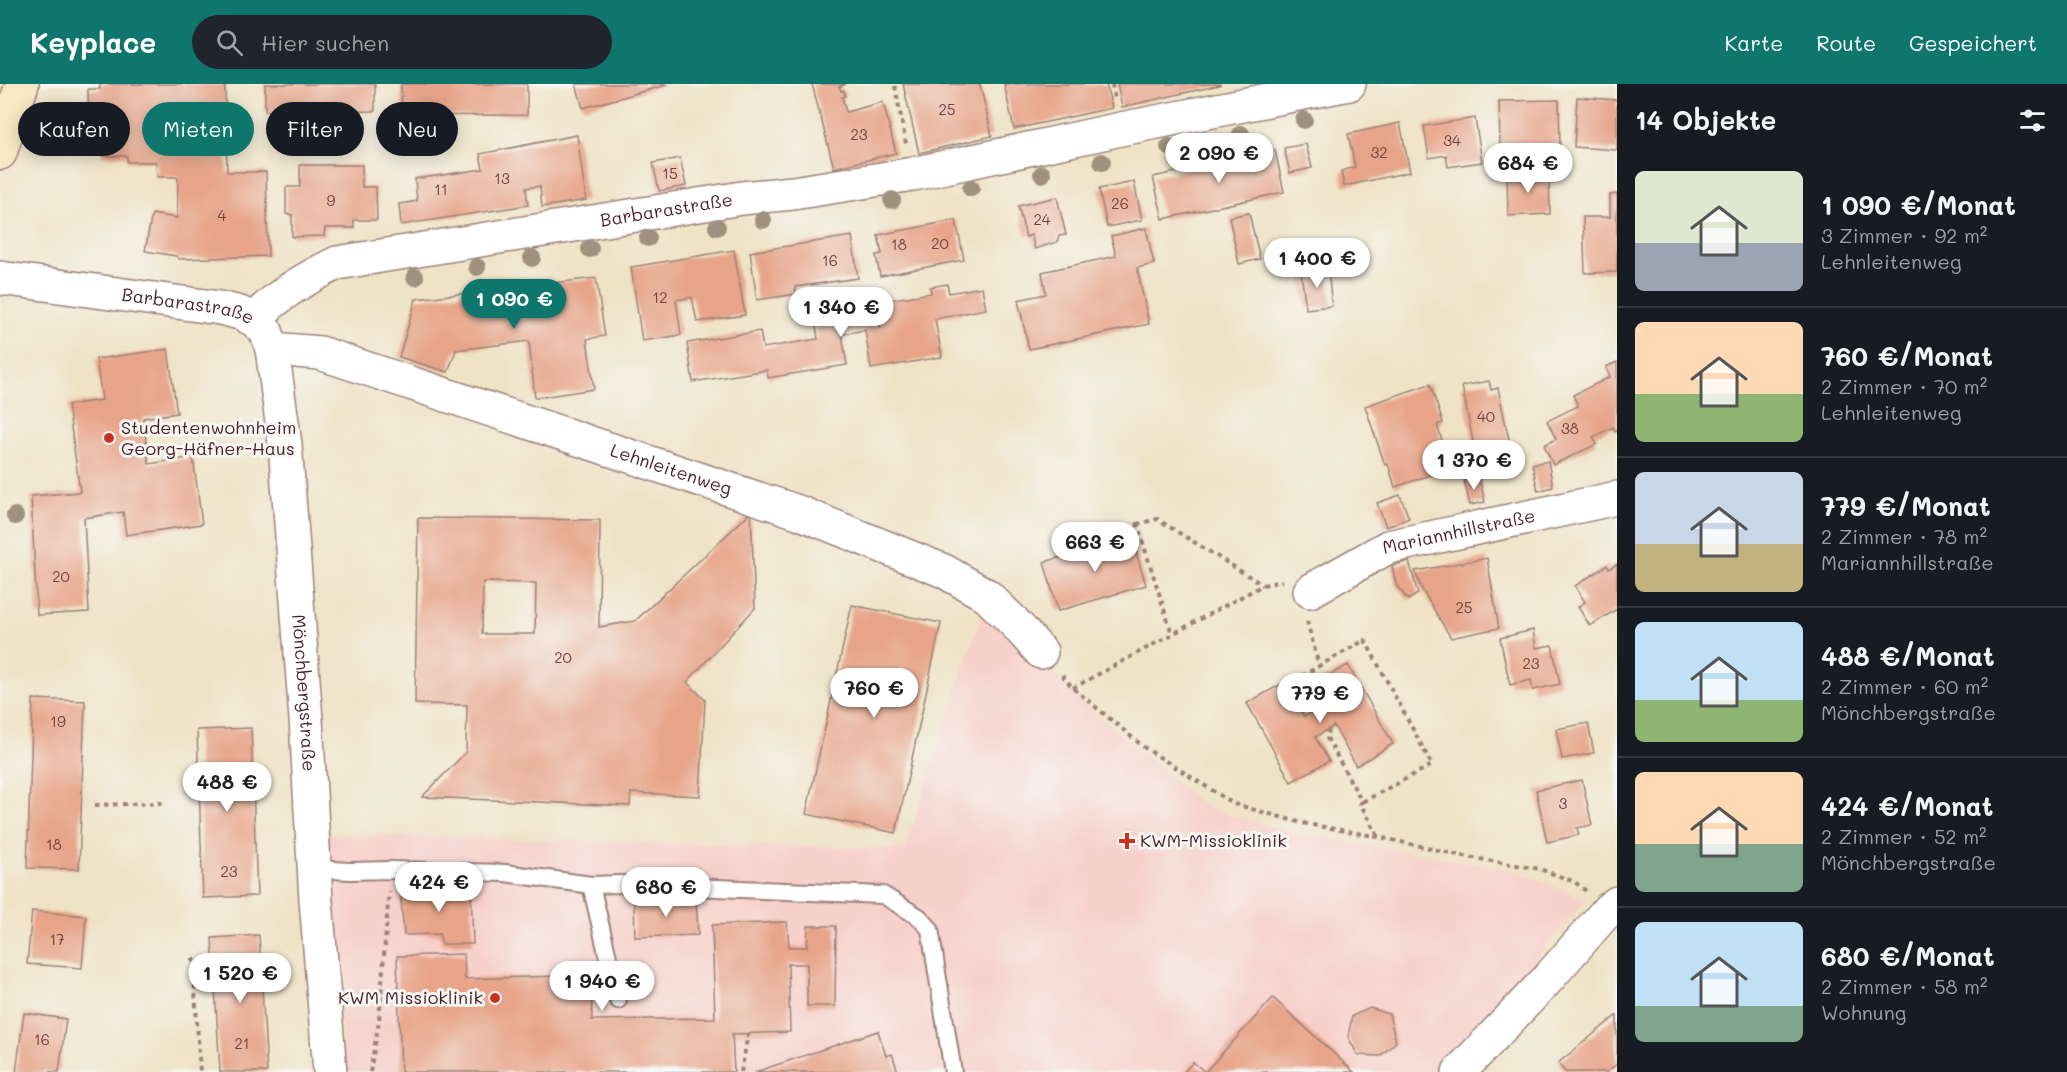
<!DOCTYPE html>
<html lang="de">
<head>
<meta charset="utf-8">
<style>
	body { margin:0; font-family:Mali,sans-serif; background:#20242c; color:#f1f3f6; height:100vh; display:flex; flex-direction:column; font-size:22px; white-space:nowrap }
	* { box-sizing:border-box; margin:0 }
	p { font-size:20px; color:#9ea1a6 }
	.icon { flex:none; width:33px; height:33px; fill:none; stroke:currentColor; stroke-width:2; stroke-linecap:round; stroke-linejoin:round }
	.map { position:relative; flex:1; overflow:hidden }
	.details { display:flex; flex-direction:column; background:#171b24; width:450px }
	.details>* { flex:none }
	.hud { position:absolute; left:18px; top:18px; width:570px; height:54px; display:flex; gap:12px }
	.price { position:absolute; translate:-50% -51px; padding:0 14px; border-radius:21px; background:#fff; color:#222; font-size:20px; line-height:39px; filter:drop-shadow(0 2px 3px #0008) }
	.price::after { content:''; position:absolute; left:50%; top:36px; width:18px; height:14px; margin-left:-9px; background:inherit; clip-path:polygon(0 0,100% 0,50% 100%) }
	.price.active { background:#0f766e; color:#fff }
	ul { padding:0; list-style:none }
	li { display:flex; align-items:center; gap:18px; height:150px; padding:0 18px }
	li+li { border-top:2px solid #363941 }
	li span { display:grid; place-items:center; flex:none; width:168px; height:120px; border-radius:9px; color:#555 }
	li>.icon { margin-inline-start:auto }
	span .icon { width:72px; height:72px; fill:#fffc; stroke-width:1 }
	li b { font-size:26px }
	h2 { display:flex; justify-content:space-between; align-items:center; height:72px; padding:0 18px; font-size:26px }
	.tag { padding:0 21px; border-radius:27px; background:#171b24; box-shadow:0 3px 15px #0003; font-size:21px; line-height:54px }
	.tag.active { background:#0f766e; color:#fff }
	header { display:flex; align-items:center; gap:36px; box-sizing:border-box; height:84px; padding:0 30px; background:#0f766e; color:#fff }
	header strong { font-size:28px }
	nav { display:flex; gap:33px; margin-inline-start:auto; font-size:21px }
	.search { width:420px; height:54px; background:#20242c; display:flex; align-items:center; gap:15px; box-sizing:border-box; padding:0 21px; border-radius:33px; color:#9ea1a6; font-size:22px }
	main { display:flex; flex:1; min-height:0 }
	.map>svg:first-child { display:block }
	.built { fill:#f7d0ca }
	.building { fill:#e7a489; fill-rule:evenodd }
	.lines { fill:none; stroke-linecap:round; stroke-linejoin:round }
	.lane-casing { stroke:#9c8178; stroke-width:20 }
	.street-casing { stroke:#9c8178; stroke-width:36 }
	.secondary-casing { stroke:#9c8178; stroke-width:36 }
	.path { stroke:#9c8178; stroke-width:4; stroke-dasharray:4.5 4.5; stroke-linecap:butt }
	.lane { stroke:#fff; stroke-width:16 }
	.street { stroke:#fff; stroke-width:33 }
	.secondary { stroke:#f8e8c3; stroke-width:33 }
	.tree { fill:#a0917e }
	.poi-dot { fill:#c8321e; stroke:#f6f6f2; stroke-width:2 }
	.labels { text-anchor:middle; stroke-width:6; stroke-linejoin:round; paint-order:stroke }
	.number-label { font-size:15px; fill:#714042 }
	.street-label { font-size:18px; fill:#4a1f2b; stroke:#f6f6f2 }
	.poi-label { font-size:18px; fill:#4a1f2b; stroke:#f6f6f2; text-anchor:start }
</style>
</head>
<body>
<header>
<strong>Keyplace</strong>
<div class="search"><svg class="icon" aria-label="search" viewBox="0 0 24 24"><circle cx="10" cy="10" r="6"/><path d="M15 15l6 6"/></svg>Hier suchen</div>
<nav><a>Karte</a><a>Route</a><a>Gespeichert</a></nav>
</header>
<main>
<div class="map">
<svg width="1617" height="988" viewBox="0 0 1617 988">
	<rect width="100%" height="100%" fill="#f6f6f2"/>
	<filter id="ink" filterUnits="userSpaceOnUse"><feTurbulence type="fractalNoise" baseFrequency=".0167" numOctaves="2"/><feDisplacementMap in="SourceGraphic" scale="12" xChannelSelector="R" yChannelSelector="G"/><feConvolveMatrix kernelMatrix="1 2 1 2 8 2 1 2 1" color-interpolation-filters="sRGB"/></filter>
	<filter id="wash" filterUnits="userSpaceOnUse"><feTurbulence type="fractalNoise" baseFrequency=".008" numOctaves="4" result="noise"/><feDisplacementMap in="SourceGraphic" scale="24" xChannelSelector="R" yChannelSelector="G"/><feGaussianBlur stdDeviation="1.35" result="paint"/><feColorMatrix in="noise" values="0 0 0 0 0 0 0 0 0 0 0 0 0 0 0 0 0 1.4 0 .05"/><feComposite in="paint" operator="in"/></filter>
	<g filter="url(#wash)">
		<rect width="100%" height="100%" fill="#efe3c6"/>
		<!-- built -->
		<polygon class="built" points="985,518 1089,624 1208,725 1292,748 1513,786 1587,815 1438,988 346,988 320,750 905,765"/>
		<g id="blocks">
			<!-- building -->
			<g class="building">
				<polygon points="100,0 225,0 227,88 266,88 268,172 179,175 176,172 145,167 152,130 177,134 178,93 157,93 156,78 127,78 127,72 102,72 102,56 89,56 88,5 100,5"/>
				<polygon points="265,0 375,0 375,27 320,28 320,54 269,54 269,27 265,27"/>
				<polygon points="401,0 527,0 527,31 402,32"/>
				<polygon points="576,0 665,0 666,1 583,24"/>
				<polygon points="812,0 846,0 839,3 841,7 844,6 845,12 842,13 846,28 883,18 896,69 834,84"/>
				<polygon points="903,0 980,0 992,52 919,69"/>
				<polygon points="1004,0 1106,0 1112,24 1014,45"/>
				<polygon points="1117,0 1220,0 1220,1 1122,23"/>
				<polygon points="1577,13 1617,16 1617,66 1574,63"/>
				<polygon points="1559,16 1560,63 1500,64 1499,17"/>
				<polygon points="1475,34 1482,78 1448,83 1446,71 1429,74 1424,42"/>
				<polygon points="1400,39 1410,88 1344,102 1341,87 1355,83 1348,50"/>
				<polygon points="577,51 586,116 542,123 540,102 526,104 528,121 401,141 399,120 417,117 415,95 483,85 480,70"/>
				<polygon points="1306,60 1312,84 1290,89 1284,64"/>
				<polygon points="1275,66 1284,108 1163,135 1153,93"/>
				<polygon points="680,74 686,102 659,107 653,79"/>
				<polygon points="300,81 362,81 362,103 376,103 377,136 354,136 354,144 325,144 324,152 292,153 292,131 286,130 286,103 300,103"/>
				<polygon points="1549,88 1550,130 1508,132 1507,89"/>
				<polygon points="1134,98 1142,136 1107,143 1099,105"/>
				<polygon points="1617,110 1617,188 1585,189 1583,133 1610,133 1610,111"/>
				<polygon points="1057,113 1066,151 1059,152 1057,158 1035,165 1031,151 1026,153 1018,122"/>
				<polygon points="1249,129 1260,175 1239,180 1229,133"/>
				<polygon points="956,136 964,176 880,192 876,171 882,170 878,151"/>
				<polygon points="1146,144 1154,180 1137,184 1149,240 1029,265 1018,216 1046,210 1042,188 1116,172 1111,152"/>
				<polygon points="852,152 858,194 795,203 796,210 757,216 750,168"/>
				<polygon points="734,166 745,231 697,238 692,213 676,216 681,251 642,257 631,183"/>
				<polygon points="1328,186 1332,222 1306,225 1301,189"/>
				<polygon points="596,194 605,252 587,255 594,305 535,314 529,257 456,266 448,288 399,273 416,215"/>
				<polygon points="947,200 949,209 982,203 986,225 935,235 942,273 871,285 865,246 842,250 847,281 768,294 767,286 693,298 687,259 760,247 763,264 818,255 814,227 874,216 879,244 881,244 877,218 931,209 930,203"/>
				<polygon points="168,265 177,329 143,334 149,380 193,373 202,440 126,451 123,428 84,434 89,528 37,531 31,412 80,408 68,321 102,316 96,275"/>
				<polygon points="1617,278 1617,346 1615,347 1613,343 1593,353 1597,360 1553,381 1544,361 1556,355 1547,337 1578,322 1573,311 1610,293 1606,283"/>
				<polygon points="1489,297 1491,306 1498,304 1510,360 1475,368 1462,302"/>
				<polygon points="1430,300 1443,339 1437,341 1451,384 1395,403 1388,380 1385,381 1365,322"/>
				<polygon points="1548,377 1553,403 1538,407 1532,380"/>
				<polygon points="1479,393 1485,418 1470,421 1464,396"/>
				<polygon points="1400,411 1409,434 1386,443 1377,419"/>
				<path d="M 751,428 L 755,524 L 687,598 L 705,616 L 700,712 L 631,709 L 630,722 L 422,713 L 466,668 L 467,621 L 415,620 L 418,434 L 600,436 L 599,543 L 635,537 ZM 483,498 L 536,499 L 535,550 L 482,550 Z"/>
				<polygon points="1131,452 1146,501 1058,527 1044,478 1079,468 1078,465 1094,460 1095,463"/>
				<polygon points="1487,474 1499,544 1451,554 1421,504 1415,487"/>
				<polygon points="1409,477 1418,510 1408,516 1396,501 1392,482"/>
				<polygon points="1617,480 1617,525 1590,542 1578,523 1585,518 1575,502 1607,481 1609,485"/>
				<polygon points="852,521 941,539 896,749 806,730"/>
				<polygon points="1533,546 1536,564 1552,561 1560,600 1533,606 1531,596 1510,601 1500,554"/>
				<polygon points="1348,581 1393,660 1356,682 1334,642 1315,653 1329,677 1291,698 1247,619 1285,598 1304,633 1323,622 1312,601"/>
				<polygon points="33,615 85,617 79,785 27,784"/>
				<polygon points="1588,639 1594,669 1562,675 1556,645"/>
				<polygon points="251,644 257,812 203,814 197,646"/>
				<polygon points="1582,696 1592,741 1577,744 1579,751 1547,758 1536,706"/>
				<polygon points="471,803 473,860 442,860 439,850 404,851 400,804"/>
				<polygon points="696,814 698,851 635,853 634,817"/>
				<polygon points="32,827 86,832 82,884 27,880"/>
				<polygon points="787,838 789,863 807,863 808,842 836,842 835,922 807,922 807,880 788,880 790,948 732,950 734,988 401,988 397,872 464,870 465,895 591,891 592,936 715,934 712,841"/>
				<polygon points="259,851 267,988 220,988 212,854"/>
				<polygon points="1273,914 1354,988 1184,988 1193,978 1205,988"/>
				<polygon points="1370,924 1389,930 1396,958 1380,972 1358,971 1348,953 1352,932"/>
				<polygon points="24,929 66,935 59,988 16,988"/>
				<polygon points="1617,931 1617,980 1607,988 1565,988 1558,979"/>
				<polygon points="878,947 886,972 892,970 898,988 755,988"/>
			</g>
		</g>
	</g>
	<g filter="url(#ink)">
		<use href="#blocks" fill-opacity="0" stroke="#9c8178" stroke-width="1.5"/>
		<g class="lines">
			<!-- lane casing -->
			<g class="lane-casing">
				<g id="lane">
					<polyline points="314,785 350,787 391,786 505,789 591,801 620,800 883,811 919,833 930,845 953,988"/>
					<polyline points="591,801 618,916"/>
				</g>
			</g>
			<!-- street casing -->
			<g class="street-casing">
				<g id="street">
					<path id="s1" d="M 0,194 L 220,224 L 240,229 L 254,236 L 266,247 L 272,265 L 285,360 L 306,635 L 316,816 L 330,988"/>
					<path id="s2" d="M 254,236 C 278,210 305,195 337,179 L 742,114 L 793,109 L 913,90 L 1121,45 L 1349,0"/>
					<path id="s3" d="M 272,265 L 320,269 L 798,428 L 944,487 L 986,511 L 1014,538 L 1041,568"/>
					<path id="s4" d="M 1310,507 L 1388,463 L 1617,414"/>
					<polyline points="1459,988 1545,898 1609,825 1617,819"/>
				</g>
			</g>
			<!-- secondary casing -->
			<g class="secondary-casing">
				<polyline id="secondary" points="0,69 22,0"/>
			</g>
			<!-- path -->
			<g class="path">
				<polyline points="1112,0 1115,17"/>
				<polyline points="895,2 906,60"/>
				<polyline points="1137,440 1157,435 1263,501"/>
				<polyline points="1086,463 1083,456 1137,440 1172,550"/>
				<polyline points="1307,537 1319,582 1365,556 1432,681 1362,718"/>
				<polyline points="1062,591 1073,604 1145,664 1234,720 1302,739 1379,753 1468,773 1540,785 1575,798 1586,807"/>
				<polyline points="1073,604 1263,501 1282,497"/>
				<polyline points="1312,629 1295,596 1319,582"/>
				<polyline points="1329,645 1327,654 1362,718 1360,719 1378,752"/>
				<polyline points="95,721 166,719"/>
				<polyline points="193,874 200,988"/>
				<polyline points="370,988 379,937 389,807"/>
				<polyline points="741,988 748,950"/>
			</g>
			<!-- lane -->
			<use href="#lane" class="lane"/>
			<!-- street -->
			<use href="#street" class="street"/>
			<!-- secondary -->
			<use href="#secondary" class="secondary"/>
		</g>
		<!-- trees -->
		<g class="tree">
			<circle cx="1304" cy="36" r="9"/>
			<circle cx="1241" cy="50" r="9"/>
			<circle cx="1169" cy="63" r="9"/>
			<circle cx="1102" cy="78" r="9"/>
			<circle cx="1042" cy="90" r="9"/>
			<circle cx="971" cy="104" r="9"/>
			<circle cx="892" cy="116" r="9"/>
			<circle cx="763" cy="136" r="9"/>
			<circle cx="717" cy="143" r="9"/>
			<circle cx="648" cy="154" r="9"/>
			<circle cx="590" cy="165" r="9"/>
			<circle cx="532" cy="174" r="9"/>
			<circle cx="477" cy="183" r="9"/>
			<circle cx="415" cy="193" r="9"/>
			<circle cx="15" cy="432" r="9"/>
		</g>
	</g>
	<!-- markers -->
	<g class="poi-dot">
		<circle cx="109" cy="354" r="6"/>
		<path d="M1124 748h6v6h6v6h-6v6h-6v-6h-6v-6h6z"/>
		<circle cx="495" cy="914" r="6"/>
	</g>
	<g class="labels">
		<!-- number labels -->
		<g class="number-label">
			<text x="947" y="31">25</text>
			<text x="859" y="56">23</text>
			<text x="1452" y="62">34</text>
			<text x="1379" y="74">32</text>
			<text x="670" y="95">15</text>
			<text x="502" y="100">13</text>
			<text x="441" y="111">11</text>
			<text x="331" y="122">9</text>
			<text x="1120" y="125">26</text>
			<text x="222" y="137">4</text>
			<text x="1042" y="141">24</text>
			<text x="940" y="165">20</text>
			<text x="899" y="166">18</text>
			<text x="830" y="182">16</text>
			<text x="660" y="219">12</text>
			<text x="1486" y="338">40</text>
			<text x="1570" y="350">38</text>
			<text x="61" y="498">20</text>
			<text x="1464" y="529">25</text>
			<text x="563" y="579">20</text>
			<text x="1531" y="585">23</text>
			<text x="58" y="643">19</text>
			<text x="1563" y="725">3</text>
			<text x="54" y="766">18</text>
			<text x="229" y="793">23</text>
			<text x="57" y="861">17</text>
			<text x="42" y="961">16</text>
			<text x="242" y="965">21</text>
		</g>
		<!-- street labels -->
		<g class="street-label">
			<text dy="6" stroke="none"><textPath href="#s2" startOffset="435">Barbarastraße</textPath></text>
			<text dy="6" stroke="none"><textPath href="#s1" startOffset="190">Barbarastraße</textPath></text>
			<text dy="6" stroke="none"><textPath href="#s3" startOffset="418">Lehnleitenweg</textPath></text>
			<text dy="6" stroke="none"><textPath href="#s4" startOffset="162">Mariannhillstraße</textPath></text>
			<text dy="6" stroke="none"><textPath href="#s1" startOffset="639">Mönchbergstraße</textPath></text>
		</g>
		<!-- poi labels -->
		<g class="poi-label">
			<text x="121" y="350">Studentenwohnheim<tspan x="121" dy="21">Georg-Häfner-Haus</tspan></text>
			<text x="1140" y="763">KWM-Missioklinik</text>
			<text x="483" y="920" text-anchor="end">KWM Missioklinik</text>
		</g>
	</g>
</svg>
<b class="price" style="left:1219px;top:100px">2 090 €</b>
<b class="price" style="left:1528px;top:110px">684 €</b>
<b class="price" style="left:1317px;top:205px">1 400 €</b>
<b class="price active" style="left:514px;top:246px">1 090 €</b>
<b class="price" style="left:841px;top:254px">1 340 €</b>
<b class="price" style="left:1474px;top:407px">1 370 €</b>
<b class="price" style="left:1095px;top:489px">663 €</b>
<b class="price" style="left:874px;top:635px">760 €</b>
<b class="price" style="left:1320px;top:640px">779 €</b>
<b class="price" style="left:227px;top:729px">488 €</b>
<b class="price" style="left:439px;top:829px">424 €</b>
<b class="price" style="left:666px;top:834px">680 €</b>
<b class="price" style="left:240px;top:920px">1 520 €</b>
<b class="price" style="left:602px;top:928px">1 940 €</b>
<div class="hud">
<a class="tag">Kaufen</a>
<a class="tag active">Mieten</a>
<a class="tag">Filter</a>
<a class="tag">Neu</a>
</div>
</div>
<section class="details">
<h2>14 Objekte<svg class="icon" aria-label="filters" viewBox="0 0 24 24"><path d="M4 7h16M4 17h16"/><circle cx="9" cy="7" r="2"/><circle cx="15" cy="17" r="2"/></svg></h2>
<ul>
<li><span style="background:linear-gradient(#dfe7d0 60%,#9aa5b1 0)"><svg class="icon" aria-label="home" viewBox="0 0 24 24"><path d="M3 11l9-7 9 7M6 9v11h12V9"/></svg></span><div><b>1 090 €/Monat</b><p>3 Zimmer · 92 m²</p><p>Lehnleitenweg</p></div></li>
<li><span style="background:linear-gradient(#ffd9b3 60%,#8fb573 0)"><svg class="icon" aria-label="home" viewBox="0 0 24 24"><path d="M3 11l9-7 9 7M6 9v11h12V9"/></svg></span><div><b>760 €/Monat</b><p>2 Zimmer · 70 m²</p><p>Lehnleitenweg</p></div></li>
<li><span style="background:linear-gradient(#c9d6e8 60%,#c2b280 0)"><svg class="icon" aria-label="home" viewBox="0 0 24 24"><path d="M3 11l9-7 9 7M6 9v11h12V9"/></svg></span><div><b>779 €/Monat</b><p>2 Zimmer · 78 m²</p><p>Mariannhillstraße</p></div></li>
<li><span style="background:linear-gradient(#bfe0f5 65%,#8fb573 0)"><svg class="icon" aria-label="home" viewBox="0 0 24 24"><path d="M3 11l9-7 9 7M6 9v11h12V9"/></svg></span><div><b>488 €/Monat</b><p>2 Zimmer · 60 m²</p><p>Mönchbergstraße</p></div></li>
<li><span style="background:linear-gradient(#ffd9b3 60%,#7fa58c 0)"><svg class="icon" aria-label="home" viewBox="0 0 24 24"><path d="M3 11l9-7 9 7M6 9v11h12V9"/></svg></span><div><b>424 €/Monat</b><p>2 Zimmer · 52 m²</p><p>Mönchbergstraße</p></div></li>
<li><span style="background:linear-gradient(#bfe0f5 70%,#7fa58c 0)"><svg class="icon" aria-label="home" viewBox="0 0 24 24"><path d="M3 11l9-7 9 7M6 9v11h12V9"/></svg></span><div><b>680 €/Monat</b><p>2 Zimmer · 58 m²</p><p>Wohnung</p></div></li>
</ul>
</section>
</main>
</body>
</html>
